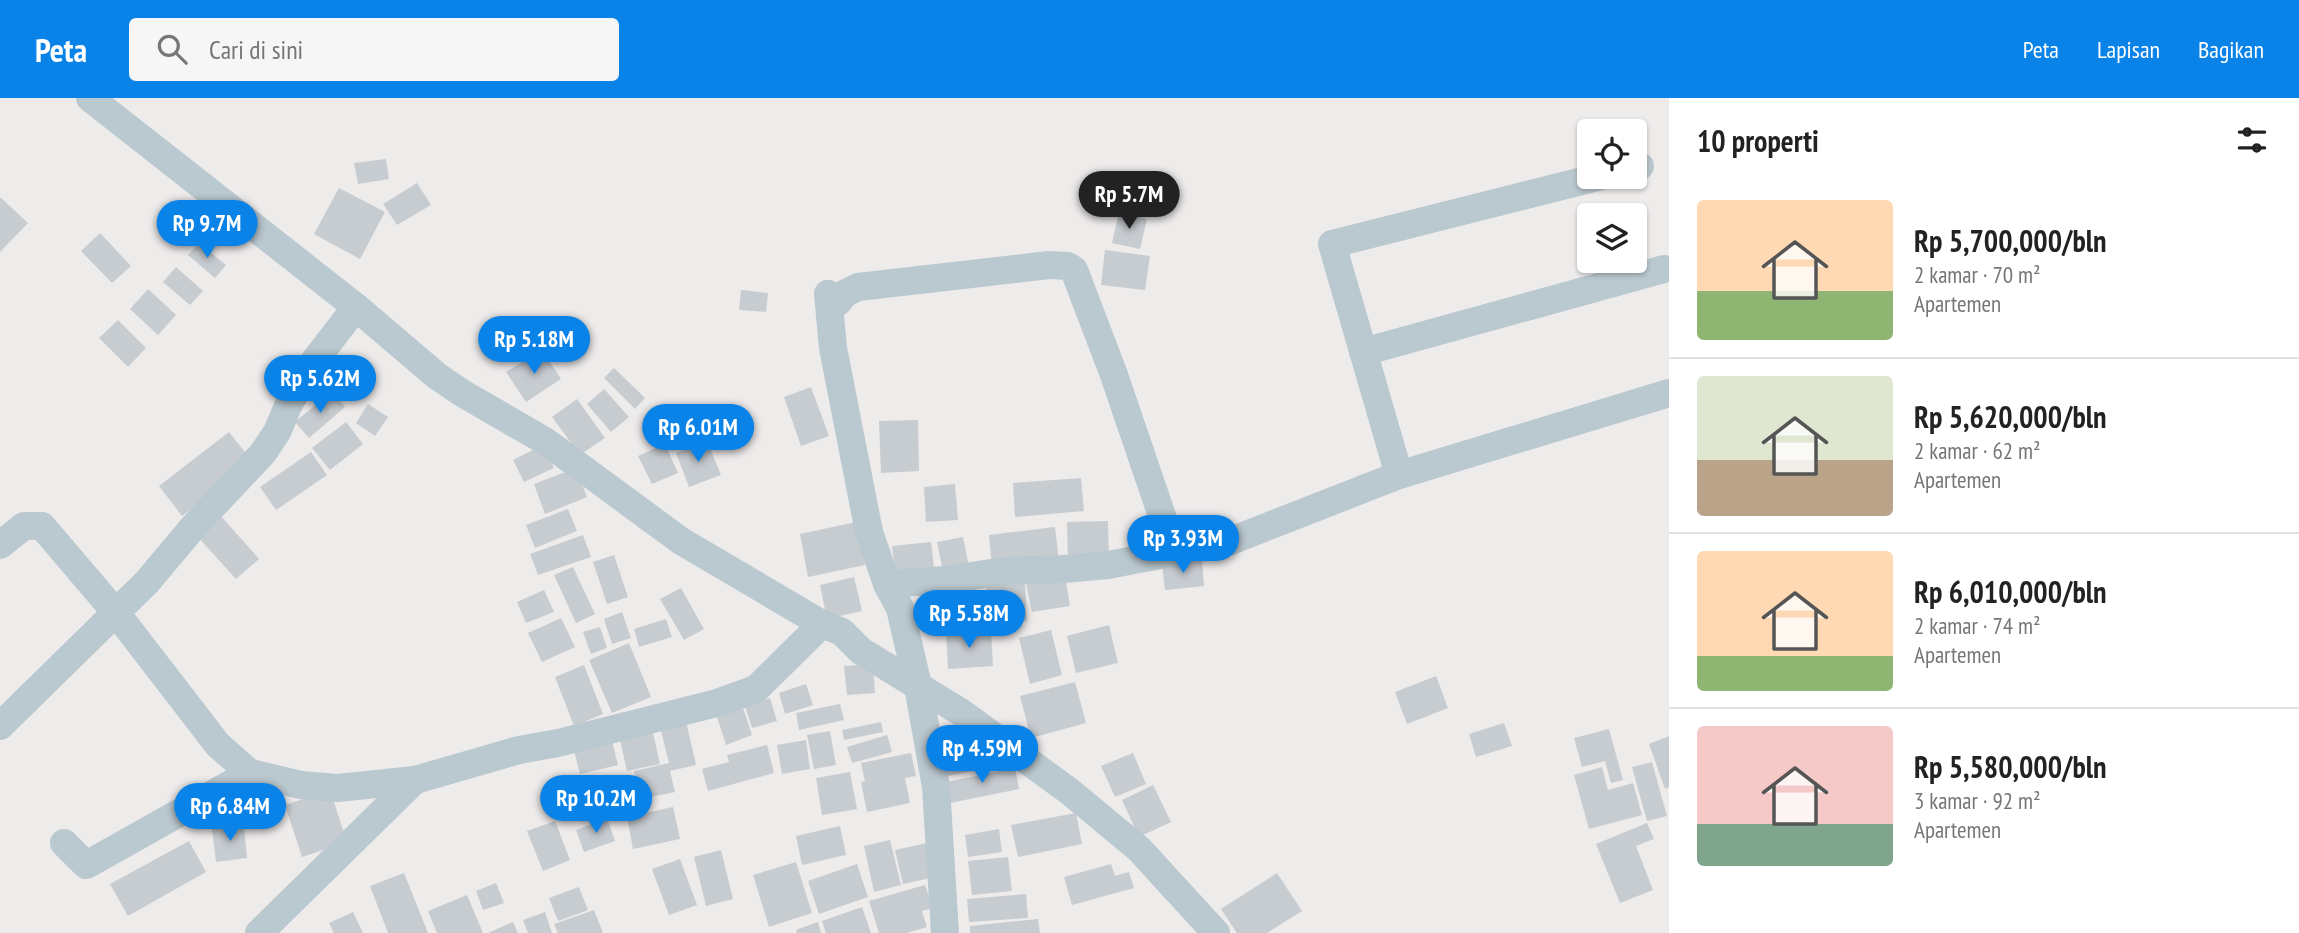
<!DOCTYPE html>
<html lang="id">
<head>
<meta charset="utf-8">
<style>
	body { margin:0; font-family:"PT Sans Narrow",sans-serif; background:#f6f6f6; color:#222; height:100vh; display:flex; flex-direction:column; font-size:26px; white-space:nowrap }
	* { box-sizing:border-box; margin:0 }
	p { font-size:23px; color:#767676 }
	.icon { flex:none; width:38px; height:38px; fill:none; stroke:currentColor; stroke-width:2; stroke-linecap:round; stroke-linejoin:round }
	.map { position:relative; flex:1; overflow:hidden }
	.sheet { display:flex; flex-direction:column; background:#fff; width:630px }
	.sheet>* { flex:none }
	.tools { position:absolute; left:1577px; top:21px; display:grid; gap:14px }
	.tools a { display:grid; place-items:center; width:70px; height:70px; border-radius:7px; background:#fff; box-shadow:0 2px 5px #0004; font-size:35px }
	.price { position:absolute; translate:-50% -60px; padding:0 16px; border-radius:24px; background:#0a83e9; color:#fff; font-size:23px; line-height:46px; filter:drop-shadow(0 2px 4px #0008) }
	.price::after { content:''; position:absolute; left:50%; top:42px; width:21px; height:16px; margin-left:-10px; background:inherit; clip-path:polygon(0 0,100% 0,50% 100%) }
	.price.on { background:#222; color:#fff }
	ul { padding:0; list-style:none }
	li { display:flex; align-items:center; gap:21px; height:175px; padding:0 28px }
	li+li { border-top:2px solid #e0e0e0 }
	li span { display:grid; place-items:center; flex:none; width:196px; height:140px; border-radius:7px; color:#555 }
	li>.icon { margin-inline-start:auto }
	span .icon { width:84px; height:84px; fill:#fffc; stroke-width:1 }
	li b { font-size:30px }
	h2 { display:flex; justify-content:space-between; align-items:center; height:84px; padding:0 28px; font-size:30px }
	header { display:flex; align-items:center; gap:42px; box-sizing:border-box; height:98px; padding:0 35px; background:#0a83e9; color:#fff }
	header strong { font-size:33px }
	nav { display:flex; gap:38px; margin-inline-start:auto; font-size:24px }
	.search { width:490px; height:63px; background:#f6f6f6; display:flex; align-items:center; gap:18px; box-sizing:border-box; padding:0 24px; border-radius:7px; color:#767676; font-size:26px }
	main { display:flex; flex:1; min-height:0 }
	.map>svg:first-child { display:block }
	.building { fill:#c7ccd1 }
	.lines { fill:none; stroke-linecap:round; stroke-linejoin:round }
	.street { stroke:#bac8cf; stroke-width:28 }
</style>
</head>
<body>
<header>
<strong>Peta</strong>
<div class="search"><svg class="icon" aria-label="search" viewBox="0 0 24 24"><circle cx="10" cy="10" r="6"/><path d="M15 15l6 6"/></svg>Cari di sini</div>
<nav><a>Peta</a><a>Lapisan</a><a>Bagikan</a></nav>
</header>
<main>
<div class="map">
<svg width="1669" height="835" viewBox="0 0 1669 835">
	<rect width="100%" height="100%" fill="#eeebeb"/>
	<!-- building -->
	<g class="building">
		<polygon points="386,61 389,81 358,86 354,65"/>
		<polygon points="417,85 431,107 397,127 383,106"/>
		<polygon points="339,90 385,114 360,161 314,136"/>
		<polygon points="0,99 28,125 0,154"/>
		<polygon points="1119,114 1147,121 1140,151 1112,145"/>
		<polygon points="100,135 131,168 112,185 81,153"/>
		<polygon points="199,145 226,167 215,180 188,157"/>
		<polygon points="1105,152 1150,158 1145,192 1101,187"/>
		<polygon points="176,169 203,193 190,207 163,184"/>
		<polygon points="148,191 176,217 158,237 130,211"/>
		<polygon points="741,192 768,195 766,214 739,212"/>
		<polygon points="118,222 146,250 128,269 99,240"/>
		<polygon points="542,252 561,281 526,304 506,274"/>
		<polygon points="614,270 645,300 635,311 604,280"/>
		<polygon points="811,289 829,338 801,348 784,299"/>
		<polygon points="604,291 629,319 611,334 587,306"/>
		<polygon points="332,293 345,309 309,340 295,324"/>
		<polygon points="577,301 605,340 580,357 552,319"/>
		<polygon points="368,306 388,319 375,338 356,325"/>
		<polygon points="692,306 700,338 673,345 664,313"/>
		<polygon points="918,322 919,373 881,375 879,323"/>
		<polygon points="346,324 363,346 330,372 312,350"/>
		<polygon points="229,334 252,363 182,418 159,388"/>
		<polygon points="707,343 721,377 689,389 676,355"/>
		<polygon points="665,346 678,375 652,386 638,358"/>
		<polygon points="543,347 554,370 524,384 513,362"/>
		<polygon points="311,354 327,377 276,412 260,389"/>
		<polygon points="576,370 587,399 545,416 534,386"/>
		<polygon points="1081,380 1084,413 1015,419 1013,385"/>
		<polygon points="955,386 958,422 926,424 924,389"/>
		<polygon points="568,411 577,433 535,450 526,427"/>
		<polygon points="220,417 259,461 236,481 197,438"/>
		<polygon points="1108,423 1109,461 1068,463 1067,424"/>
		<polygon points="856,424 865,467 808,479 800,436"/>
		<polygon points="1055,429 1059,463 992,470 989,437"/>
		<polygon points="583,437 591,459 538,477 530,456"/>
		<polygon points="963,439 969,469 943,474 937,444"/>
		<polygon points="931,444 934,469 895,473 892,448"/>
		<polygon points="614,457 628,499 607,506 593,464"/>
		<polygon points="1202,462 1204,488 1165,492 1162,466"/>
		<polygon points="573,469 595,516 576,525 554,477"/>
		<polygon points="1065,478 1070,508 1032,514 1026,485"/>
		<polygon points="854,479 862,513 827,521 820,487"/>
		<polygon points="1025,485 1027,523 988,525 986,487"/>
		<polygon points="681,490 704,531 684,542 660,501"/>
		<polygon points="544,492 554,514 526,525 517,504"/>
		<polygon points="622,514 631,540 612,546 604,521"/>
		<polygon points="561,520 575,549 542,564 528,535"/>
		<polygon points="666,521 672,539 639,549 634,531"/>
		<polygon points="1109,527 1118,565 1076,575 1067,538"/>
		<polygon points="600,529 607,550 591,556 583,534"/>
		<polygon points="991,532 993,568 948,571 946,535"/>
		<polygon points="1051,532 1062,577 1030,586 1019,540"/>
		<polygon points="629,545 651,599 612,615 589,562"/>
		<polygon points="873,566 875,595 847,597 844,568"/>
		<polygon points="584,567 603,616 574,628 555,579"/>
		<polygon points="1436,578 1448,610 1407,626 1395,594"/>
		<polygon points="1075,584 1086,625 1031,640 1020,598"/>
		<polygon points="806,586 813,607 785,616 779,595"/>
		<polygon points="770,600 777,623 752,630 745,608"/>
		<polygon points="840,606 844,622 799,632 796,615"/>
		<polygon points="743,610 752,637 726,647 717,619"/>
		<polygon points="686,623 696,667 670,673 675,694 641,701 634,673 669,665 660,629"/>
		<polygon points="881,624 883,634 844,642 842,632"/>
		<polygon points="1504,625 1512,648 1476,659 1469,636"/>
		<polygon points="652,630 660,666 627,673 619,637"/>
		<polygon points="1609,631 1623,682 1611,685 1605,663 1582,669 1574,640"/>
		<polygon points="830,633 836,667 814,671 807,637"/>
		<polygon points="887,637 892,654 852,665 847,649"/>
		<polygon points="611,638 618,667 580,676 573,648"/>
		<polygon points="1669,638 1669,689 1665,691 1649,646"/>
		<polygon points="976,639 982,671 948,678 942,647"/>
		<polygon points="806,642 810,671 782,676 777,647"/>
		<polygon points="767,647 774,675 708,693 702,671 729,664 727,657"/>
		<polygon points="911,655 916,678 905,680 910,705 867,714 861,684 865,683 861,665"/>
		<polygon points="1133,655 1146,686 1115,699 1101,668"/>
		<polygon points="1652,664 1667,718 1647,723 1632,669"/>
		<polygon points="1602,669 1608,692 1633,685 1642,717 1589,731 1574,677"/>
		<polygon points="1015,670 1019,691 950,705 946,684"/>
		<polygon points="850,674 857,711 822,717 816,680"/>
		<polygon points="602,685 612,713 582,724 572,696"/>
		<polygon points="1153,687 1171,724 1139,739 1122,702"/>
		<polygon points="330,692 347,744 302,759 285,707"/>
		<polygon points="673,709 680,741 633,751 627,719"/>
		<polygon points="1076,715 1082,746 1018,759 1011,727"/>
		<polygon points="607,720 615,743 584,754 576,732"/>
		<polygon points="555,723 570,762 543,773 527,733"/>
		<polygon points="1647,725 1654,741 1636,748 1653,792 1620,805 1596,746"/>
		<polygon points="244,727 247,760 216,764 212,730"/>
		<polygon points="840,728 846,757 802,767 796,738"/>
		<polygon points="999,731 1002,754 968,759 965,737"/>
		<polygon points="890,742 901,787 874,794 864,748"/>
		<polygon points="189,743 206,774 128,818 110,786"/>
		<polygon points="927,745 935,779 903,786 895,752"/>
		<polygon points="721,752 733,801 706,808 694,759"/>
		<polygon points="1008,759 1012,793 972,797 968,763"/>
		<polygon points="680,761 697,807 669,817 652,771"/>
		<polygon points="796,764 812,815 769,829 753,777"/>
		<polygon points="857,766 868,799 819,816 808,783"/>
		<polygon points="1111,766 1115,778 1129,774 1134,790 1072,807 1064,779"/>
		<polygon points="404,775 428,835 388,835 370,788"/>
		<polygon points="1277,775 1302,813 1267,835 1237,835 1221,811"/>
		<polygon points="496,785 504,805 483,812 476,793"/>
		<polygon points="925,787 933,810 922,813 927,829 907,835 879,835 869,803"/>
		<polygon points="579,789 588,812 558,823 549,800"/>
		<polygon points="1026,796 1028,820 969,824 967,801"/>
		<polygon points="467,797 483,835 437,835 428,813"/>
		<polygon points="862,809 871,835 826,835 822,823"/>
		<polygon points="594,812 603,835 558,835 554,826"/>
		<polygon points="353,814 363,835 334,835 329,825"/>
		<polygon points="545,814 552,835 528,835 523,822"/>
		<polygon points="1038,821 1040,835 970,835 970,828"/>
		<polygon points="513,824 518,835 488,835"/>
		<polygon points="818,824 821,835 797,835 796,832"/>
	</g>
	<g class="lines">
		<!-- street -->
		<g class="street">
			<polyline points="90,0 356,209 437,278 462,295 545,343 681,443 822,526 842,534 861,553 918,588 936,689 945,835"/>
			<polyline points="1634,70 1640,68"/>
			<polyline points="828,196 833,250 869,434 887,486 900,510 918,588 962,615 1069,693 1139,751 1216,835"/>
			<polyline points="828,196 838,204 844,196 858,189 1049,167 1068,168 1074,172 1114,277 1175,456"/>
			<polyline points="1363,254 1664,171"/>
			<polyline points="1399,377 1332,146 1598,79"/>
			<polyline points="0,447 24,428 42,428 117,516 218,647 250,675 301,687 337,690 415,682"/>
			<polyline points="887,486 946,482 1004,473 1064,471 1108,467 1228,444 1399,377 1669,295"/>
			<polyline points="0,628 147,484 194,428 263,355 277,334 288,308 309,270 356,209"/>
			<polyline points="64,745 86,767 90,765 250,675"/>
			<polyline points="259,835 415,682 519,652 558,645 717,605 756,591 822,526"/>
		</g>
	</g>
</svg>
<div class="tools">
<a><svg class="icon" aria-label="locate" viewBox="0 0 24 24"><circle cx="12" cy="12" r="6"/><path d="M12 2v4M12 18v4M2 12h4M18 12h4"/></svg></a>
<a><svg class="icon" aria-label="layers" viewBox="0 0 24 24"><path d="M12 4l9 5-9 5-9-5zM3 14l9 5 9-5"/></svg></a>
</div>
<b class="price on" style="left:1129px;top:133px">Rp 5.7M</b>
<b class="price" style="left:207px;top:162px">Rp 9.7M</b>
<b class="price" style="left:534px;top:278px">Rp 5.18M</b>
<b class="price" style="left:320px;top:317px">Rp 5.62M</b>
<b class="price" style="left:698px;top:366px">Rp 6.01M</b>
<b class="price" style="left:1183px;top:477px">Rp 3.93M</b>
<b class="price" style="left:969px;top:552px">Rp 5.58M</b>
<b class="price" style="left:982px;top:687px">Rp 4.59M</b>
<b class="price" style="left:596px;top:737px">Rp 10.2M</b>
<b class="price" style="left:230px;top:745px">Rp 6.84M</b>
</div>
<section class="sheet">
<h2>10 properti<svg class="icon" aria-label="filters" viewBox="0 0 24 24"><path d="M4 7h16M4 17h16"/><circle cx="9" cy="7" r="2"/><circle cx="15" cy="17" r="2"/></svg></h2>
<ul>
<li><span style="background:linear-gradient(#ffd9b3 65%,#8fb573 0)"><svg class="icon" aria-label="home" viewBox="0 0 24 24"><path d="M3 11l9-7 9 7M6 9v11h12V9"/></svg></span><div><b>Rp 5,700,000/bln</b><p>2 kamar · 70 m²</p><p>Apartemen</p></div></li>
<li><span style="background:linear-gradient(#dfe7d0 60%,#b9a48a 0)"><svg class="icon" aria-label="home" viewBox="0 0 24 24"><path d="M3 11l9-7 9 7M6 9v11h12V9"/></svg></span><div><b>Rp 5,620,000/bln</b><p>2 kamar · 62 m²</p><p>Apartemen</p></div></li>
<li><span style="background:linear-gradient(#ffd9b3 75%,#8fb573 0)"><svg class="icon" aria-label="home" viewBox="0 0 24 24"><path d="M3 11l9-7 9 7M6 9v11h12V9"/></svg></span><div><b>Rp 6,010,000/bln</b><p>2 kamar · 74 m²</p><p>Apartemen</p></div></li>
<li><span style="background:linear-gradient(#f6c9c9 70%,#7fa58c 0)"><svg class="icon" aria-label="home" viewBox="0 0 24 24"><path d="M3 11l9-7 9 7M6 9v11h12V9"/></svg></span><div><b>Rp 5,580,000/bln</b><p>3 kamar · 92 m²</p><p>Apartemen</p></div></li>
</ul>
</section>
</main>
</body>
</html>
